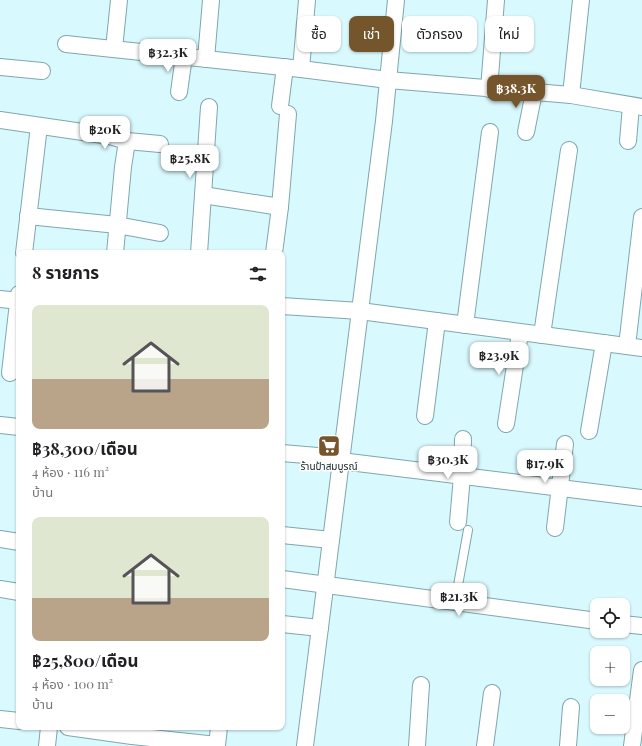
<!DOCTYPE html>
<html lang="th">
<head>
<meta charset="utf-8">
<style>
	body { margin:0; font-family:"Playfair Display","Noto Sans Thai",serif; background:#f2f2f2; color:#202124; height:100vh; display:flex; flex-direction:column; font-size:15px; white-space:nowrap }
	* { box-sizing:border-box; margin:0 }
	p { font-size:13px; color:#757577 }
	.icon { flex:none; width:22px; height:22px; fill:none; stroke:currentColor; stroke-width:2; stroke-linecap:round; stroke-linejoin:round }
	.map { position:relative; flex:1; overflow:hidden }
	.details { position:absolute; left:16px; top:250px; width:269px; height:480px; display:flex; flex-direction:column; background:#fff; border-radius:8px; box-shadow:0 1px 3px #0004 }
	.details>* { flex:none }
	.banner { position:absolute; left:297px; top:16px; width:285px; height:36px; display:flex; gap:8px }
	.buttons { position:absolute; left:590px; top:598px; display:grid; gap:8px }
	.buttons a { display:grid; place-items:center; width:40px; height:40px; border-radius:8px; background:#fff; box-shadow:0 1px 3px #0004; font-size:20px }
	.price { position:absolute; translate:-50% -34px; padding:0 9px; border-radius:8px; background:#fff; color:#222; font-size:13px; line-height:26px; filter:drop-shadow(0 1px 2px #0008) }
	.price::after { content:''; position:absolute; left:50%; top:24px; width:12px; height:9px; margin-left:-6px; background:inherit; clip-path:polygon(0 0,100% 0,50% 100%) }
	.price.selected { background:#75552b; color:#fff }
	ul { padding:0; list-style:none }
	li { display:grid; align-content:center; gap:8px; height:212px; padding:0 16px }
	li span { display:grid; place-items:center; height:124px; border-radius:8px; color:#555 }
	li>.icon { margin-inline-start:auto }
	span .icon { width:72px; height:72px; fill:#fffc; stroke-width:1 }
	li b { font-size:17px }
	h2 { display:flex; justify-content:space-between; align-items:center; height:48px; padding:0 16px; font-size:17px }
	.pill { padding:0 14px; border-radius:8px; background:#fff; box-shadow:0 1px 3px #0004; font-size:14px; line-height:36px }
	.pill.selected { background:#75552b; color:#fff }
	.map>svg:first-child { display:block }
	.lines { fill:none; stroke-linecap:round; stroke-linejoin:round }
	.lane-casing { stroke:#7fa7ad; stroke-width:10 }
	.street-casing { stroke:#7fa7ad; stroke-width:18 }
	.lane { stroke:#fff; stroke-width:8 }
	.street { stroke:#fff; stroke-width:16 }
	.labels { text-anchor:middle; stroke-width:3; stroke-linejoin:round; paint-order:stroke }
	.poi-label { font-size:10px; fill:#122224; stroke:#fff }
</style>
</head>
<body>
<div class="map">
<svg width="642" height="746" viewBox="0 0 642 746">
	<rect width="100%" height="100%" fill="#d8f9fe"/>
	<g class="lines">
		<!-- lane casing -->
		<g class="lane-casing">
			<polyline id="lane" points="455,602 468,530"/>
		</g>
		<!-- street casing -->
		<g class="street-casing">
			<g id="street">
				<polyline points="66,44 301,69 388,80 571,95 642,107"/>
				<polyline points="114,49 119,0"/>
				<polyline points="206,59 211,0"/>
				<polyline points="0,67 42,71"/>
				<polyline points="301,69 307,0"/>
				<polyline points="489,89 496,0"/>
				<polyline points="179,92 184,56"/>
				<polyline points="571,95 581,0"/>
				<polyline points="280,106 285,67"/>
				<polyline points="0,120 110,136 127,141 123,167 115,253"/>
				<polyline points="526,132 534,92"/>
				<polyline points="127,141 160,144"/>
				<polyline points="628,141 631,106"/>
				<polyline points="203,195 280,207"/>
				<polyline points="28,216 117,225 160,233"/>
				<polyline points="24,253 39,126"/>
				<polyline points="199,253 209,107"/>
				<polyline points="274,253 280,207 288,114"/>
				<polyline points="0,299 19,301"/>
				<polyline points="282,306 360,311 642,348"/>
				<polyline points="465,325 490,132"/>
				<polyline points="542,335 569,150"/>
				<polyline points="627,346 642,217"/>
				<polyline points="10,373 19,294"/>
				<polyline points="425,416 437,321"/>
				<polyline points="506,424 520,333"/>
				<polyline points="0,425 19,427"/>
				<polyline points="589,431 604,343"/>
				<polyline points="282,453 341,458"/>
				<polyline points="341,461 642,498"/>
				<polyline points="458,522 462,476 463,439"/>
				<polyline points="555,528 565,444"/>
				<polyline points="282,535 331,540"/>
				<polyline points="0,539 19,542"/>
				<polyline points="282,579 597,621"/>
				<polyline points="0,589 19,592"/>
				<polyline points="282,624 320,628"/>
				<polyline points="623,624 642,626"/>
				<polyline points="0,719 19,721"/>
				<polyline points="68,727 132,736 217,745"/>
				<polyline points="47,746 49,727"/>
				<polyline points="217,746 219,727"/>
				<polyline points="305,746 384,121 396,0"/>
				<polyline points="417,746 421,685"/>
				<polyline points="485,746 492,693"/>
				<polyline points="568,746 571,707"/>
				<polyline points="632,746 642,670"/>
			</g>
		</g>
		<!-- lane -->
		<use href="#lane" class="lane"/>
		<!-- street -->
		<use href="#street" class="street"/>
	</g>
	<!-- icons -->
	<defs>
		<g id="supermarket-square" transform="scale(1.15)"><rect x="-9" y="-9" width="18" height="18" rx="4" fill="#75552b" stroke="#fff"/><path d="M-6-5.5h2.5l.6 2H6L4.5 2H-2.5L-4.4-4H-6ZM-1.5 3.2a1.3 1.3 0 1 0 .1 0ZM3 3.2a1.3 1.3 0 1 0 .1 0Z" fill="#fff"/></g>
	</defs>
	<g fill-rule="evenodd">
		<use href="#supermarket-square" x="329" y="446"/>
	</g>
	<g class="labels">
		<!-- poi labels -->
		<g class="poi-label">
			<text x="329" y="470">ร้านป้าสมบูรณ์</text>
		</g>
	</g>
</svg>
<div class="buttons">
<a><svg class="icon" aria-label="locate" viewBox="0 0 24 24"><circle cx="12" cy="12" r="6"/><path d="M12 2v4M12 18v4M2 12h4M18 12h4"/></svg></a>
<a>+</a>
<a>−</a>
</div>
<b class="price" style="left:168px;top:73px">฿32.3K</b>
<b class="price selected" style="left:516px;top:109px">฿38.3K</b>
<b class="price" style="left:105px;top:150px">฿20K</b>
<b class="price" style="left:190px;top:179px">฿25.8K</b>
<b class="price" style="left:499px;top:376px">฿23.9K</b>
<b class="price" style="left:448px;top:480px">฿30.3K</b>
<b class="price" style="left:545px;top:484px">฿17.9K</b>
<b class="price" style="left:459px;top:617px">฿21.3K</b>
<div class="banner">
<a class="pill">ซื้อ</a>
<a class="pill selected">เช่า</a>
<a class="pill">ตัวกรอง</a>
<a class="pill">ใหม่</a>
</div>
<section class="details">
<h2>8 รายการ<svg class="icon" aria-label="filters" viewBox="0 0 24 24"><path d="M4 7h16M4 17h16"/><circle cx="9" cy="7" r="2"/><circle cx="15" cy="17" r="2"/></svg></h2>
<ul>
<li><span style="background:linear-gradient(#dfe7d0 60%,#b9a48a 0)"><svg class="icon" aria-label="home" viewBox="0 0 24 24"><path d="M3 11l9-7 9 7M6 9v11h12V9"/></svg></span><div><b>฿38,300/เดือน</b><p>4 ห้อง · 116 m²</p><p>บ้าน</p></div></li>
<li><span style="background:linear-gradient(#dfe7d0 65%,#b9a48a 0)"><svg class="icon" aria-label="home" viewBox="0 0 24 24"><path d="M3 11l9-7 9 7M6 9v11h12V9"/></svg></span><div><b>฿25,800/เดือน</b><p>4 ห้อง · 100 m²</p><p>บ้าน</p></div></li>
</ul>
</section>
</div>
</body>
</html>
